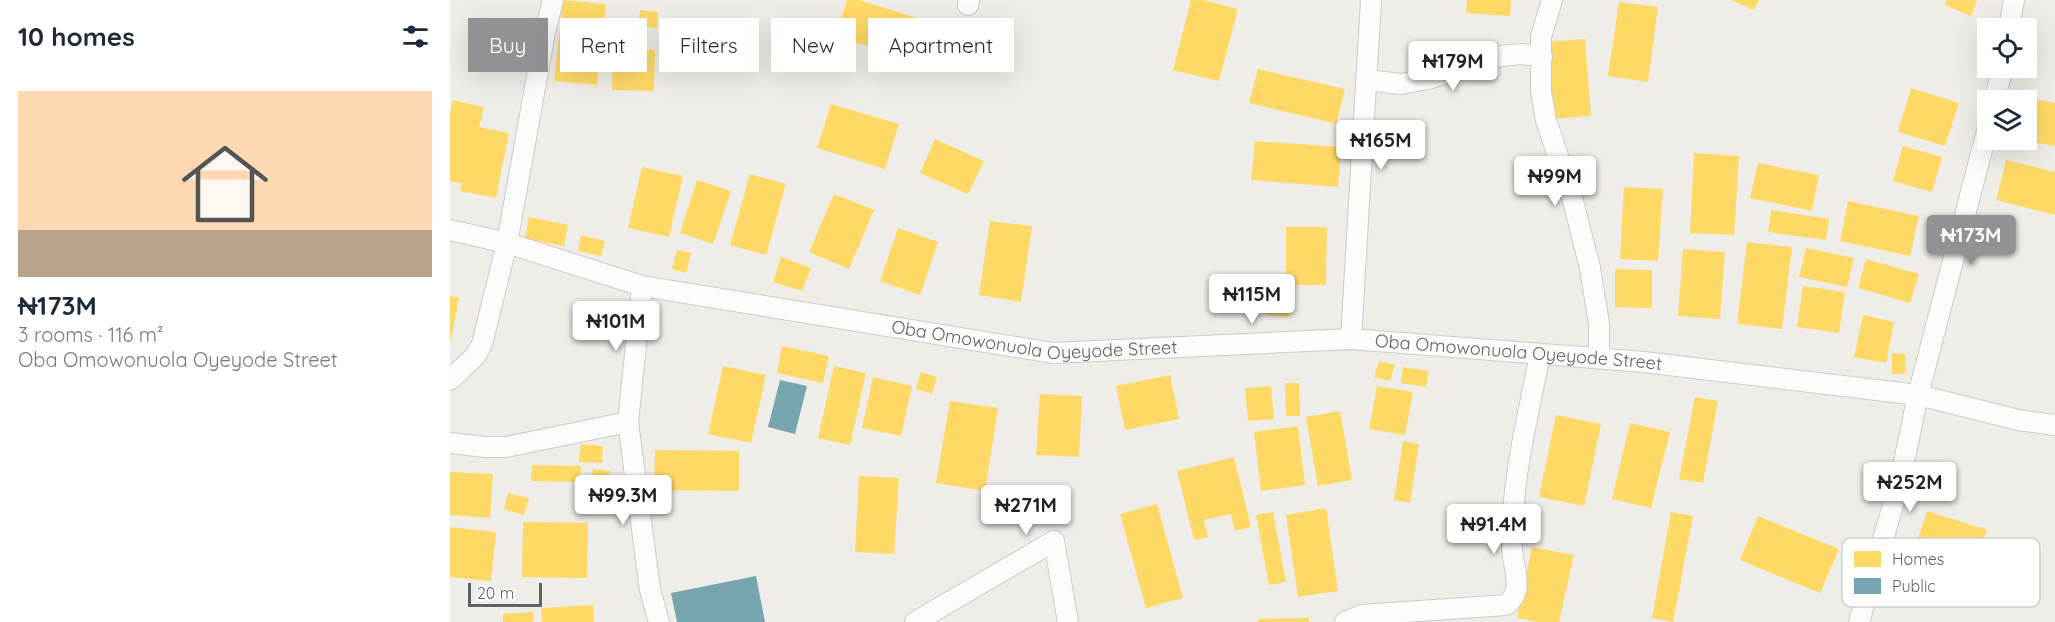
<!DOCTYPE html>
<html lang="en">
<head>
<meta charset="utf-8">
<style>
	body { margin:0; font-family:Quicksand,sans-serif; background:#f2f2f3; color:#1f2937; height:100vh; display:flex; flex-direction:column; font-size:22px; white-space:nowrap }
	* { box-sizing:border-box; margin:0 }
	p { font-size:20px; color:#747a83 }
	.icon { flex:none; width:33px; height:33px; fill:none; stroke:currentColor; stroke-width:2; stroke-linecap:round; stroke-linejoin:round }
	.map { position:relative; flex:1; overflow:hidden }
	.sheet { display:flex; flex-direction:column; background:#fff; width:450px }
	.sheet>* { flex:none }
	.guide { position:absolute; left:18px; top:18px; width:570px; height:54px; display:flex; gap:12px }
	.fabs { position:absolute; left:1527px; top:18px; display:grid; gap:12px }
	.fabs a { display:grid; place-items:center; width:60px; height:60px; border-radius:0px; background:#fff; box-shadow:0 6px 24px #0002; font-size:30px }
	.scale { position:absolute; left:18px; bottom:15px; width:74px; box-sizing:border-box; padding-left:6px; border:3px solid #5e6166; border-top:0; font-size:16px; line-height:21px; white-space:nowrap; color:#5e6166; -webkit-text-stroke:4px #fff; paint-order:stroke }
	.price { position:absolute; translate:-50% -51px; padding:0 14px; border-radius:6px; background:#fff; color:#222; font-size:20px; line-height:39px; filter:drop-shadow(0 2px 3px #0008) }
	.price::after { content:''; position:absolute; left:50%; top:36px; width:18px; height:14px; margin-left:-9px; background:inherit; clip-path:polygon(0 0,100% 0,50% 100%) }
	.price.current { background:#909294; color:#fff }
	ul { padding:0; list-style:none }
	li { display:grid; align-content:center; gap:12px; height:318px; padding:0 18px }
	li+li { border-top:2px solid #e0e1e3 }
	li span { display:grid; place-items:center; height:186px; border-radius:0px; color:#555 }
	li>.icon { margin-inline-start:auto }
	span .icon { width:108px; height:108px; fill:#fffc; stroke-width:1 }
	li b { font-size:26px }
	h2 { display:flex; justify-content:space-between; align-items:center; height:72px; padding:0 18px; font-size:26px }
	.tag { padding:0 21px; border-radius:0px; background:#fff; box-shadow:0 6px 24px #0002; font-size:21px; line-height:54px }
	.tag.current { background:#909294; color:#fff }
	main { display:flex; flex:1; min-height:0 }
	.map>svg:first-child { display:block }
	.homes { fill:#ffd966 }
	.public { fill:#76a5af }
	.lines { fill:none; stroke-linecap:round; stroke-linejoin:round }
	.street-casing { stroke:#cbcbca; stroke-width:22 }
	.street { stroke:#fcfcfc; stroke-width:20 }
	.labels { text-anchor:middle; stroke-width:6; stroke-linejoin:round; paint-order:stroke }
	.street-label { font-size:18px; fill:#5e6166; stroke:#fff }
	.key { fill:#fff; stroke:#cfd0d1; stroke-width:1.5 }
	.key-label { font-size:16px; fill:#5e6166 }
</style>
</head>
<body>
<main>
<section class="sheet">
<h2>10 homes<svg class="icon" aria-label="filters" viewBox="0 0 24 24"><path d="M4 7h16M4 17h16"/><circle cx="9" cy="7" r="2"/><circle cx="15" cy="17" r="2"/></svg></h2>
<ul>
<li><span style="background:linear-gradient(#ffd9b3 75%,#b9a48a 0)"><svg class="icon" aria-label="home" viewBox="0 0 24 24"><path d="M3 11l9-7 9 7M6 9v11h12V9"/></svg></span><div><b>₦173M</b><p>3 rooms · 116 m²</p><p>Oba Omowonuola Oyeyode Street</p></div></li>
</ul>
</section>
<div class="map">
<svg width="1605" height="622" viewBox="0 0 1605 622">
	<rect width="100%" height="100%" fill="#eeede8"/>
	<!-- homes -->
	<g class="homes">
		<polygon points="113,0 156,4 147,85 104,81"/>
		<polygon points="397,0 409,0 477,21 465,61 385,36"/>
		<polygon points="741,0 753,0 788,9 769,81 723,70"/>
		<polygon points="1017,0 1061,0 1060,16 1016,13"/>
		<polygon points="1281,0 1309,0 1304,10"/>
		<polygon points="1497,0 1527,0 1521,16 1495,5"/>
		<polygon points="1169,2 1208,7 1198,82 1158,76"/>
		<polygon points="190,10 208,12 207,28 188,26"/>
		<polygon points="1135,39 1141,116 1102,119 1097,42"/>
		<polygon points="163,50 205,50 204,91 162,90"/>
		<polygon points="808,69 895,89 886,124 799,103"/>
		<polygon points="1461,88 1509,103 1495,146 1448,132"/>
		<polygon points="1578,98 1605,103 1605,146 1576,141"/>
		<polygon points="3,100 34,107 29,127 59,133 46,198 10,191 12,184 0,181 0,113"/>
		<polygon points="381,104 449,124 435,169 367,148"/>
		<polygon points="485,139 534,161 518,194 470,173"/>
		<polygon points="805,141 891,147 888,187 801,180"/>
		<polygon points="1453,146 1492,157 1482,192 1443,181"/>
		<polygon points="1244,153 1289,156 1284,235 1240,233"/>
		<polygon points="1556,160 1605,172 1605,215 1546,200"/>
		<polygon points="1308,163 1369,175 1362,211 1300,198"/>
		<polygon points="192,167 233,176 219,237 178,228"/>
		<polygon points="300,174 336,184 316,255 280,245"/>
		<polygon points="247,180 281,191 263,244 230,233"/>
		<polygon points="1174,187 1213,189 1208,261 1170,259"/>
		<polygon points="384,194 424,210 399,269 359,252"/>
		<polygon points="1398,201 1469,216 1460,256 1390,241"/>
		<polygon points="1321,210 1379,219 1376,240 1318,232"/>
		<polygon points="79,217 118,225 114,246 75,239"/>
		<polygon points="540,221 582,226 571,302 529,295"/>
		<polygon points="836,227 877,227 876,285 836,285"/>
		<polygon points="448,228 488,242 470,295 430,281"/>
		<polygon points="131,235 155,241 151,256 128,251"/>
		<polygon points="1297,242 1342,247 1332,329 1287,324"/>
		<polygon points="1356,248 1404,258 1397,287 1349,277"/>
		<polygon points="1233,249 1275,252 1270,319 1228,316"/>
		<polygon points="227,250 241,253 236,273 222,269"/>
		<polygon points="331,257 361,268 352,291 323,282"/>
		<polygon points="1416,259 1469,274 1460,303 1408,288"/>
		<polygon points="1165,269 1202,270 1202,308 1165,307"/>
		<polygon points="1353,286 1395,292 1389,333 1347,327"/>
		<polygon points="819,290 842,292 839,317 816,315"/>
		<polygon points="0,296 9,298 1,339 0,339"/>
		<polygon points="1413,315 1444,322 1436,363 1404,357"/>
		<polygon points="332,346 379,356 373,383 327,373"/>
		<polygon points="1442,353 1455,354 1455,374 1442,374"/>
		<polygon points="929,361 945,365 940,381 924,377"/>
		<polygon points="273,366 316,375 301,443 258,434"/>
		<polygon points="384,366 416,373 400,445 368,438"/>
		<polygon points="953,367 979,371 976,387 951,383"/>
		<polygon points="471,372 487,377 482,394 466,389"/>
		<polygon points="720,375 729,419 675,430 666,386"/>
		<polygon points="423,377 462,386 451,436 412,428"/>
		<polygon points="835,383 849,383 850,416 836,416"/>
		<polygon points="821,386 824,419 798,421 795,388"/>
		<polygon points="927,386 963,392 955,435 919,429"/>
		<polygon points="590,394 632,396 629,457 586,455"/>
		<polygon points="1245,397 1268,401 1253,483 1229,479"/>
		<polygon points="500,401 548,408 535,491 486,483"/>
		<polygon points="890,411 902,480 868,486 856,417"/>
		<polygon points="1106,415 1151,424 1134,506 1089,497"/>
		<polygon points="1180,423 1220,432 1201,508 1162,499"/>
		<polygon points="848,426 855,485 811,491 804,432"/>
		<polygon points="953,441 969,444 960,503 944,500"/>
		<polygon points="131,444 153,446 152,463 129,462"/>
		<polygon points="205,450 289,451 289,491 204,490"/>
		<polygon points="784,457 801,527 785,531 781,514 754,520 758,537 744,540 727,471"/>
		<polygon points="82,465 131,466 130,482 81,481"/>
		<polygon points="143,469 160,471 158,490 141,487"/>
		<polygon points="0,472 43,474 40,518 0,515"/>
		<polygon points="409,476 449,478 444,554 405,552"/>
		<polygon points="58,493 79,498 74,515 54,509"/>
		<polygon points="707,504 733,598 696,608 670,514"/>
		<polygon points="876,508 888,591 848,597 836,515"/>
		<polygon points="1477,511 1537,530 1524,569 1464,551"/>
		<polygon points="823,512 836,582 819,585 806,515"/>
		<polygon points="1221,512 1243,516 1223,622 1202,618"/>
		<polygon points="1308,516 1389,549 1370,593 1290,560"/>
		<polygon points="73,522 138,523 137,578 72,577"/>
		<polygon points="0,527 46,532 41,581 0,577"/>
		<polygon points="1082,547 1124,555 1109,622 1088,622 1067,618"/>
		<polygon points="143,605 144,622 92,622 91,608"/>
		<polygon points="83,612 83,622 53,622 53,614"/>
		<polygon points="859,618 859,622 808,622 808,619"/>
	</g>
	<!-- public -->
	<g class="public">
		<polygon points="330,380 357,386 345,434 318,427"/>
		<polygon points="306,576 315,622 227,622 221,593"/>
	</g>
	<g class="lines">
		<!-- street casing -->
		<g class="street-casing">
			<g id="street">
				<polyline points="1102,0 1091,37 1091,92 1096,120 1123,201 1140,268 1149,324 1149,358"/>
				<polyline points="518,5 519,0"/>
				<polyline points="1559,28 1564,0"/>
				<polyline points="918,80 950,84 978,79 1051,56 1072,54 1092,57"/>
				<polyline points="1544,100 1553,68"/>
				<path id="s1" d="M 0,230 L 57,243 L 192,286 L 603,353 L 901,339 L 1194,362 L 1468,395 L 1568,420 L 1605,425"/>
				<polyline points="192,286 178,422 200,590 209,622"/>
				<polyline points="901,339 921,0"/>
				<polyline points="0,380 26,355 32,344 57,243 95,32 103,0"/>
				<polyline points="0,443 35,447 56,447 178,422"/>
				<polyline points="465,622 604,541 618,622"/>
				<path d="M 895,622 L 912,615 L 1056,605 C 1076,590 1062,567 1062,545 C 1061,481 1078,417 1090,354"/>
				<polyline points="1409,622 1450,481 1468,395 1538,127"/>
			</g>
		</g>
		<!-- street -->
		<use href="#street" class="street"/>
	</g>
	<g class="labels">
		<!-- street labels -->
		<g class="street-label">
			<text dy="6" stroke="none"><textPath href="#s1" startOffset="597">Oba Omowonuola Oyeyode Street</textPath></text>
			<text dy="6" stroke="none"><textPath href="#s1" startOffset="1083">Oba Omowonuola Oyeyode Street</textPath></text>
		</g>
	</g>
	<!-- legend -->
	<rect x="1392" y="538" width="198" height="69" rx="9" class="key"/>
	<rect x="1404" y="551" width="27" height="16" fill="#ffd966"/>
	<rect x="1404" y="578" width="27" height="16" fill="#76a5af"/>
	<g class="key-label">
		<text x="1442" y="565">Homes</text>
		<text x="1442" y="592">Public</text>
	</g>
</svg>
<div class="fabs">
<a><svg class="icon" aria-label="locate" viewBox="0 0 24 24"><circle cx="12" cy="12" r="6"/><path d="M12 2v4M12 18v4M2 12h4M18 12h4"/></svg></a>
<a><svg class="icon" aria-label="layers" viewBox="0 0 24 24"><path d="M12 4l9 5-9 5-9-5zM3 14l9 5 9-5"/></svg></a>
</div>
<div class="scale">20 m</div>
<b class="price" style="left:1003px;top:92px">₦179M</b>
<b class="price" style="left:931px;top:171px">₦165M</b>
<b class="price" style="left:1105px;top:207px">₦99M</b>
<b class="price current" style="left:1521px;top:266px">₦173M</b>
<b class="price" style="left:802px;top:325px">₦115M</b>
<b class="price" style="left:166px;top:352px">₦101M</b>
<b class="price" style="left:1460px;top:513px">₦252M</b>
<b class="price" style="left:173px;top:526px">₦99.3M</b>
<b class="price" style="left:576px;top:536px">₦271M</b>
<b class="price" style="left:1044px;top:555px">₦91.4M</b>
<div class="guide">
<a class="tag current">Buy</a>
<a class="tag">Rent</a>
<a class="tag">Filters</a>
<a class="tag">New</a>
<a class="tag">Apartment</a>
</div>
</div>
</main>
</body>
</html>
